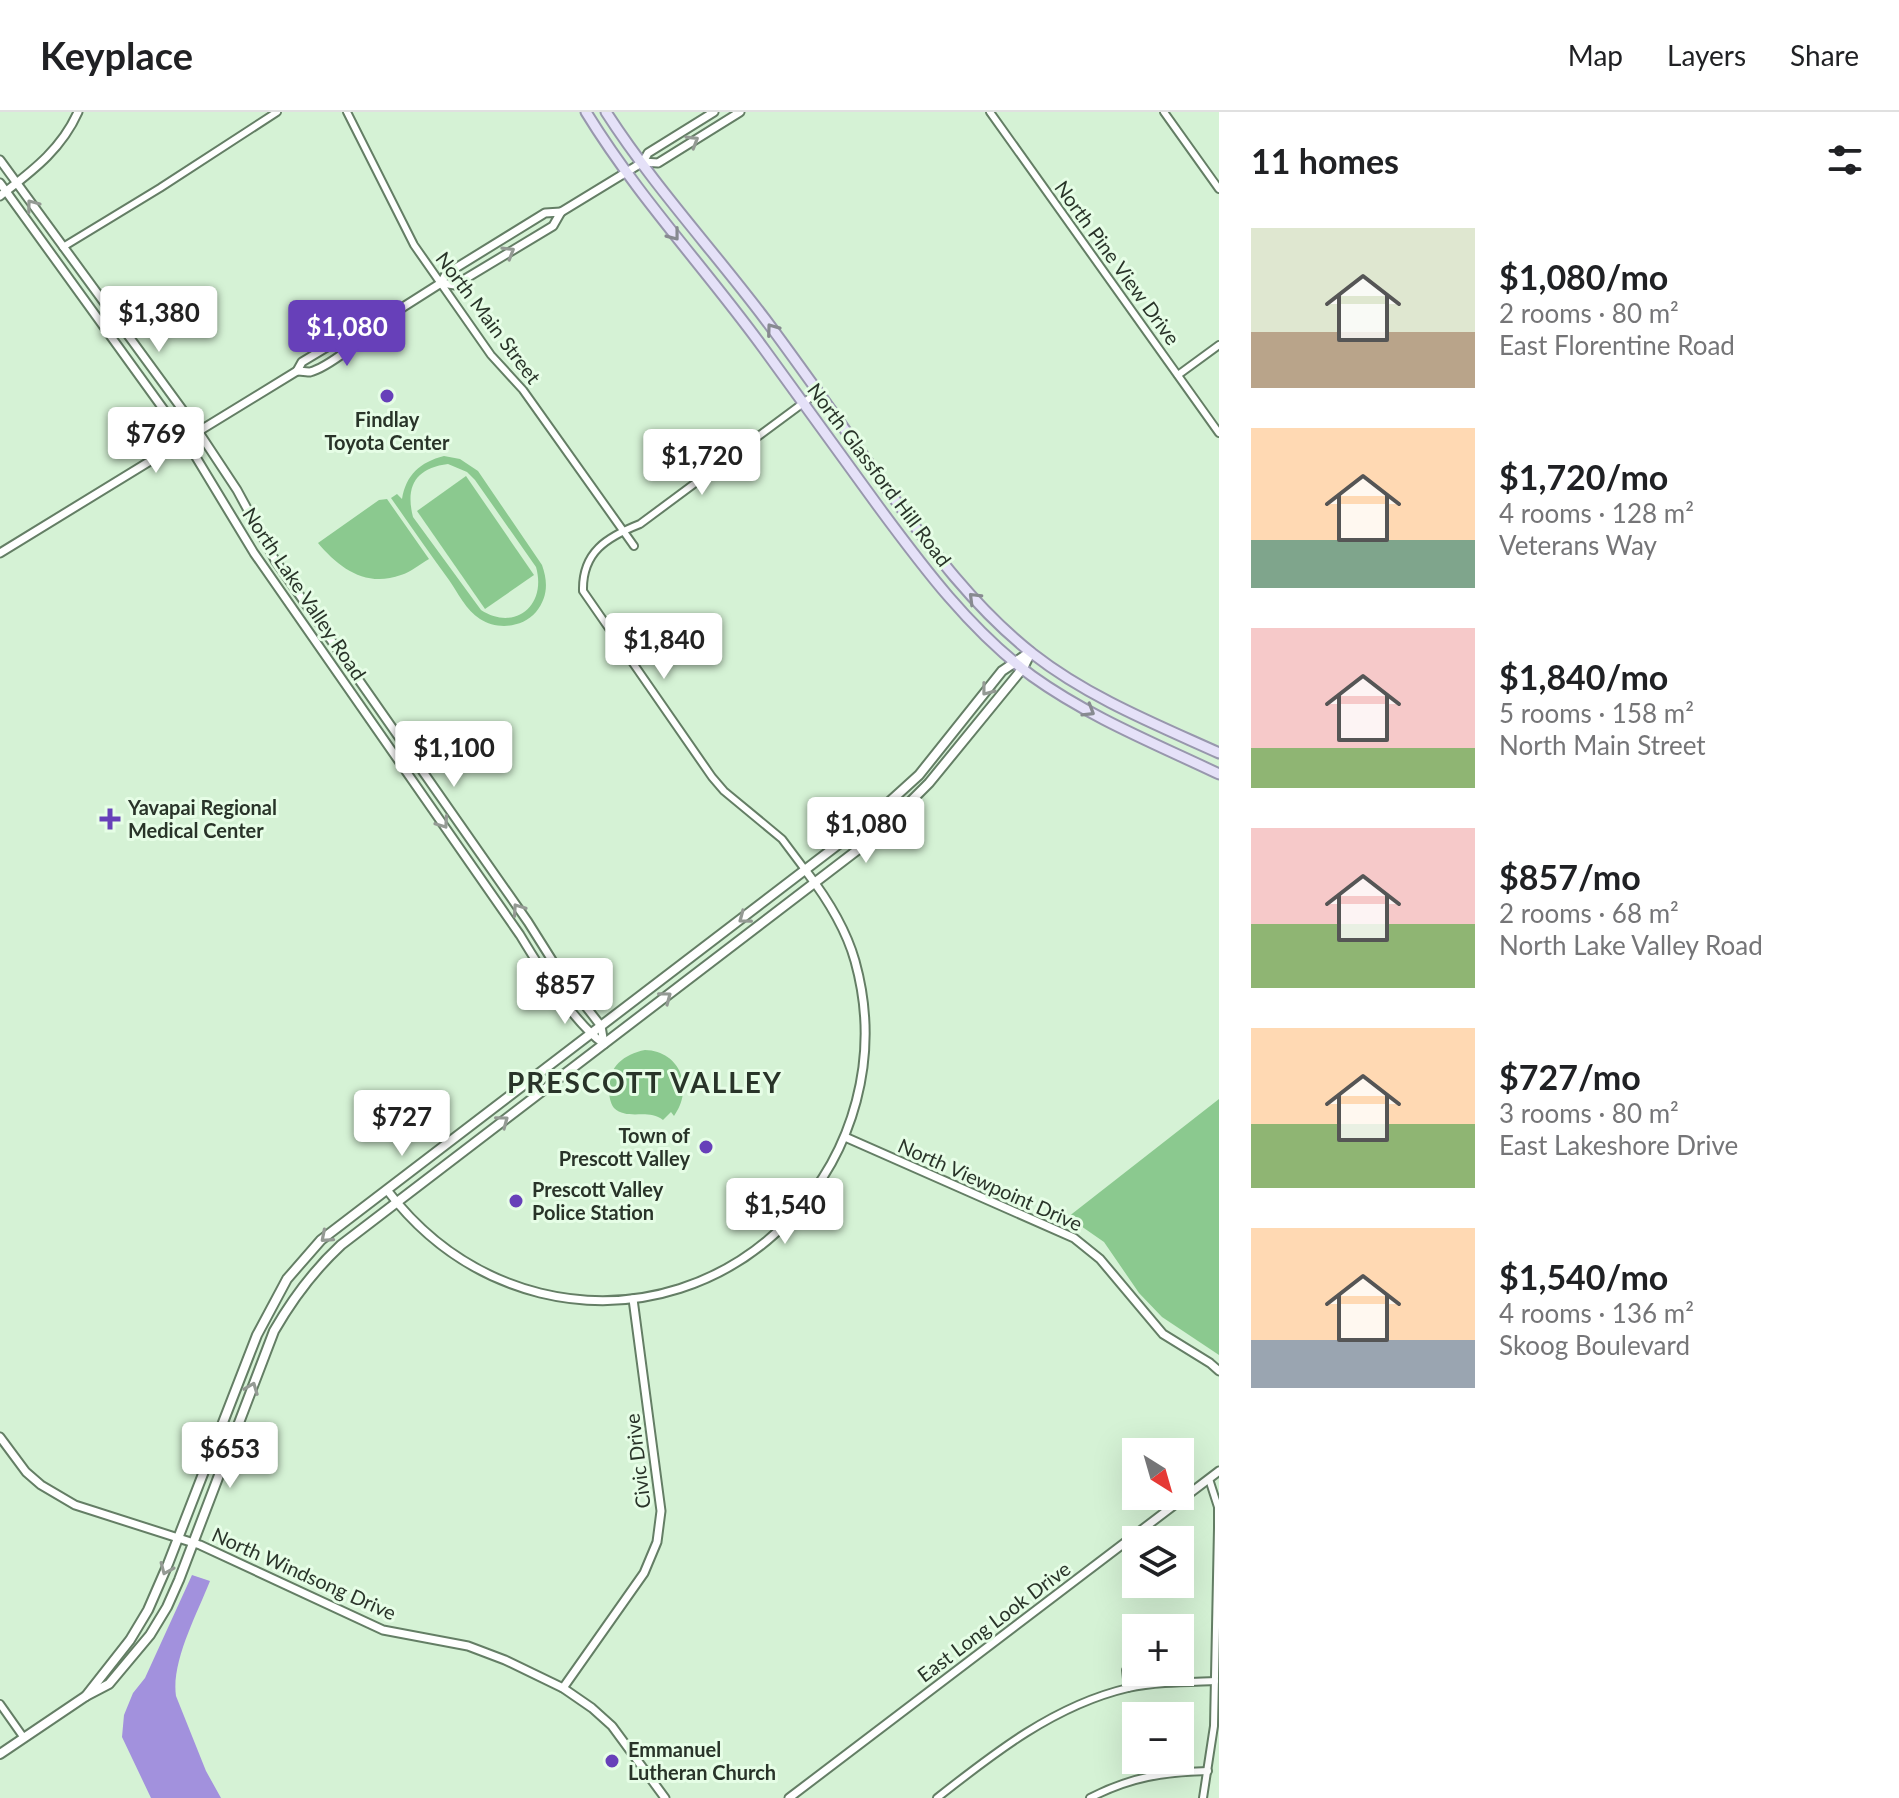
<!DOCTYPE html>
<html lang="en">
<head>
<meta charset="utf-8">
<style>
	body { margin:0; font-family:Lato,sans-serif; background:#f2f2f2; color:#202124; height:100vh; display:flex; flex-direction:column; font-size:30px; white-space:nowrap }
	* { box-sizing:border-box; margin:0 }
	p { font-size:26px; color:#757577 }
	.icon { flex:none; width:44px; height:44px; fill:none; stroke:currentColor; stroke-width:2; stroke-linecap:round; stroke-linejoin:round }
	.map { position:relative; flex:1; overflow:hidden }
	.sheet { display:flex; flex-direction:column; background:#fff; width:680px }
	.sheet>* { flex:none }
	.needle { width:52px; rotate:143deg }
	.fabs { position:absolute; left:1122px; top:1326px; display:grid; gap:16px }
	.fabs a { display:grid; place-items:center; width:72px; height:72px; border-radius:0px; background:#fff; box-shadow:0 8px 32px #0002; font-size:40px }
	.price { position:absolute; translate:-50% -68px; padding:0 18px; border-radius:8px; background:#fff; color:#222; font-size:26px; line-height:52px; filter:drop-shadow(0 2px 4px #0008) }
	.price::after { content:''; position:absolute; left:50%; top:48px; width:24px; height:18px; margin-left:-12px; background:inherit; clip-path:polygon(0 0,100% 0,50% 100%) }
	.price.selected { background:#6740b9; color:#fff }
	ul { padding:0; list-style:none }
	li { display:flex; align-items:center; gap:24px; height:200px; padding:0 32px }
	li span { display:grid; place-items:center; flex:none; width:224px; height:160px; border-radius:0px; color:#555 }
	li>.icon { margin-inline-start:auto }
	span .icon { width:96px; height:96px; fill:#fffc; stroke-width:1 }
	li b { font-size:34px }
	h2 { display:flex; justify-content:space-between; align-items:center; height:96px; padding:0 32px; font-size:34px }
	header { display:flex; align-items:center; gap:48px; box-sizing:border-box; height:112px; padding:0 40px; background:#fff; border-bottom:2px solid #e0e0e0 }
	header strong { font-size:38px }
	nav { display:flex; gap:44px; margin-inline-start:auto; font-size:28px }
	main { display:flex; flex:1; min-height:0 }
	.map>svg:first-child { display:block }
	.green { fill:#8bc98f; fill-rule:evenodd }
	.water { fill:#a291dd }
	.lines { fill:none; stroke-linecap:round; stroke-linejoin:round }
	.minor-casing { stroke:#647e65; stroke-width:10 }
	.tertiary-casing { stroke:#647e65; stroke-width:11 }
	.secondary-casing { stroke:#647e65; stroke-width:12 }
	.primary-casing { stroke:#9897ad; stroke-width:13 }
	.minor { stroke:#fff; stroke-width:6 }
	.tertiary { stroke:#fff; stroke-width:7 }
	.secondary { stroke:#fff; stroke-width:8 }
	.primary { stroke:#e5e1f8; stroke-width:9 }
	.oneway { stroke:#949a94 }
	.oneway2 { stroke:#878a90 }
	.poi-dot { fill:#6740b9; stroke:#e6fde6; stroke-width:3 }
	.labels { text-anchor:middle; stroke-width:6; stroke-linejoin:round; paint-order:stroke }
	.street-label { font-size:20px; fill:#293429; stroke:#e6fde6 }
	.poi-label { font-size:20px; font-weight:bold; fill:#293429; stroke:#e6fde6; text-anchor:start }
	.district-label { font-size:28px; font-weight:bold; letter-spacing:2px; fill:#293429; stroke:#e6fde6 }
</style>
</head>
<body>
<header>
<strong>Keyplace</strong>
<nav><a>Map</a><a>Layers</a><a>Share</a></nav>
</header>
<main>
<div class="map">
<svg width="1219" height="1686" viewBox="0 0 1219 1686">
	<rect width="100%" height="100%" fill="#d5f2d5"/>
	<!-- green -->
	<g class="green">
		<path d="M 444,344 L 460,347 L 478,359 L 542,453 C 548,470 548,485 536,500 C 522,516 497,518 480,507 C 466,498 458,481 449,468 C 429,441 410,413 391,386 L 397,382 L 402,387 C 406,363 420,350 444,344 ZM 448,352 L 467,360 L 475,368 L 536,455 C 547,493 515,520 481,498 L 413,405 C 405,374 416,356 448,352 Z"/>
		<polygon points="466,364 534,463 485,497 417,399"/>
		<path d="M 387,387 L 429,447 C 420,452 411,460 401,463 C 366,476 339,456 318,431 L 379,388 Z"/>
		<path d="M 645,938 C 681,939 694,977 674,1004 L 671,1000 L 663,1008 C 648,996 628,1009 614,996 C 610,991 609,983 609,977 C 608,955 624,942 645,938 Z"/>
		<polygon points="1219,987 1219,1243 1162,1205 1139,1181 1104,1130 1068,1105"/>
	</g>
	<!-- water -->
	<path class="water" d="M 192,1463 L 210,1469 C 197,1502 171,1550 176,1584 L 206,1659 L 221,1686 L 151,1686 L 122,1625 L 124,1603 L 133,1581 L 145,1566 Z"/>
	<g class="lines">
		<!-- minor casing -->
		<g class="minor-casing">
			<g id="minor">
				<polyline points="347,0 414,133 491,243 523,278 634,434"/>
				<polyline points="990,0 1219,321"/>
				<polyline points="1164,0 1219,77"/>
				<polyline points="63,135 160,76 277,0"/>
				<polyline points="1178,263 1219,233"/>
				<path d="M 806,759 L 782,727 L 724,679 L 712,665 L 583,479 C 582,440 607,425 640,412 L 818,280"/>
				<polyline points="1126,1558 1128,1576"/>
				<polyline points="0,1592 24,1626"/>
				<path d="M 937,1686 C 994,1641 1055,1593 1128,1576 C 1156,1570 1186,1570 1215,1569"/>
				<path d="M 1090,1686 C 1130,1665 1164,1660 1208,1659"/>
				<polyline points="1203,1686 1214,1614 1218,1416 1218,1395 1209,1367"/>
			</g>
		</g>
		<!-- tertiary casing -->
		<g class="tertiary-casing">
			<g id="tertiary">
				<polyline points="0,48 198,319 237,378 275,448 528,810 562,864 601,914 604,932"/>
				<polyline points="643,50 658,51 740,0"/>
				<path d="M 0,71 L 185,327 L 254,441 L 520,823 C 540,856 573,910 604,932"/>
				<path d="M 0,84 C 32,59 61,38 78,0"/>
				<polyline points="561,100 643,50 648,41 714,0"/>
				<path d="M 297,259 C 299,259 308,260 310,260 C 326,256 368,225 377,211"/>
				<polyline points="0,441 297,259 302,250 362,214 378,211 441,171 446,162 545,101 561,100 553,114 455,173 441,171"/>
				<polyline points="845,1025 1074,1126 1100,1147 1163,1222 1210,1251 1219,1259"/>
				<path d="M 387,1078 C 426,1129 477,1165 540,1181 C 737,1229 909,1042 855,849 C 846,817 826,785 806,759"/>
				<polyline points="0,1325 26,1360 41,1373 75,1393 200,1433 383,1518 468,1534 505,1548 563,1576 592,1596 612,1614 665,1686"/>
				<polyline points="563,1576 644,1461 657,1430 661,1399 633,1187"/>
				<polyline points="789,1686 1219,1359"/>
			</g>
		</g>
		<!-- secondary casing -->
		<g class="secondary-casing">
			<g id="secondary">
				<polyline points="86,1584 130,1528 148,1498 168,1452 257,1223 287,1167 321,1128 865,712 919,663 1002,559 1030,540"/>
				<path d="M 0,1642 L 86,1584 L 109,1572 L 150,1523 L 167,1495 L 179,1468 L 274,1219 C 293,1186 313,1159 341,1133 L 877,723 L 929,671 L 1023,556 L 1031,540"/>
			</g>
		</g>
		<!-- primary casing -->
		<g class="primary-casing">
			<g id="primary">
				<path d="M 586,0 C 638,85 706,157 764,237 C 802,289 840,342 878,394 C 923,455 970,518 1032,564 C 1089,605 1156,632 1219,662"/>
				<path d="M 606,0 C 653,73 713,138 765,207 C 806,262 845,318 885,374 C 929,434 973,495 1033,542 C 1088,585 1155,612 1219,641"/>
			</g>
		</g>
		<!-- minor -->
		<use href="#minor" class="minor"/>
		<!-- tertiary -->
		<use href="#tertiary" class="tertiary"/>
		<!-- secondary -->
		<use href="#secondary" class="secondary"/>
		<!-- primary -->
		<use href="#primary" class="primary"/>
	</g>
	<!-- one-way arrows -->
	<defs><path id="oneway-chevron" d="M-2-3.5L2.5 0L-2 3.5" fill="none" stroke-width="1.6" stroke-linecap="round" stroke-linejoin="round" transform="scale(2)"/></defs>
	<g class="oneway">
		<use href="#oneway-chevron" transform="translate(693 29) rotate(-31)"/>
		<use href="#oneway-chevron" transform="translate(32 93) rotate(-127)"/>
		<use href="#oneway-chevron" transform="translate(509 140) rotate(-31)"/>
		<use href="#oneway-chevron" transform="translate(987 578) rotate(128)"/>
		<use href="#oneway-chevron" transform="translate(443 711) rotate(55)"/>
		<use href="#oneway-chevron" transform="translate(518 797) rotate(-125)"/>
		<use href="#oneway-chevron" transform="translate(744 806) rotate(143)"/>
		<use href="#oneway-chevron" transform="translate(666 885) rotate(-37)"/>
		<use href="#oneway-chevron" transform="translate(503 1009) rotate(-37)"/>
		<use href="#oneway-chevron" transform="translate(326 1125) rotate(139)"/>
		<use href="#oneway-chevron" transform="translate(252 1276) rotate(-69)"/>
		<use href="#oneway-chevron" transform="translate(166 1457) rotate(113)"/>
	</g>
	<g class="oneway2">
		<use href="#oneway-chevron" transform="translate(674 123) rotate(52)"/>
		<use href="#oneway-chevron" transform="translate(772 217) rotate(-126)"/>
		<use href="#oneway-chevron" transform="translate(974 486) rotate(-135)"/>
		<use href="#oneway-chevron" transform="translate(1089 599) rotate(31)"/>
	</g>
	<!-- markers -->
	<g class="poi-dot">
		<circle cx="387" cy="284" r="8"/>
		<path d="M106 695h8v8h8v8h-8v8h-8v-8h-8v-8h8z"/>
		<circle cx="706" cy="1035" r="8"/>
		<circle cx="516" cy="1089" r="8"/>
		<circle cx="612" cy="1649" r="8"/>
	</g>
	<g class="labels">
		<!-- street labels -->
		<g class="street-label">
			<text transform="translate(1117 151) rotate(54)" y="7">North Pine View Drive</text>
			<text transform="translate(488 206) rotate(53)" y="7">North Main Street</text>
			<text transform="translate(879 363) rotate(53)" y="7">North Glassford Hill Road</text>
			<text transform="translate(304 482) rotate(56)" y="7">North Lake Valley Road</text>
			<text transform="translate(990 1073) rotate(24)" y="7">North Viewpoint Drive</text>
			<text transform="translate(638 1349) rotate(-97)" y="7">Civic Drive</text>
			<text transform="translate(304 1462) rotate(24)" y="7">North Windsong Drive</text>
			<text transform="translate(994 1510) rotate(-37)" y="7">East Long Look Drive</text>
		</g>
		<!-- poi labels -->
		<g class="poi-label">
			<text x="387" y="315" text-anchor="middle">Findlay<tspan x="387" dy="23">Toyota Center</tspan></text>
			<text x="128" y="703">Yavapai Regional<tspan x="128" dy="23">Medical Center</tspan></text>
			<text x="690" y="1031" text-anchor="end">Town of<tspan x="690" dy="23">Prescott Valley</tspan></text>
			<text x="532" y="1085">Prescott Valley<tspan x="532" dy="23">Police Station</tspan></text>
			<text x="628" y="1645">Emmanuel<tspan x="628" dy="23">Lutheran Church</tspan></text>
		</g>
		<!-- district labels -->
		<g class="district-label">
			<text x="645" y="981">PRESCOTT VALLEY</text>
		</g>
	</g>
</svg>
<div class="fabs">
<a><svg class="needle" viewBox="-14 -14 28 28"><path d="M0-13l5 13h-10z" fill="#e53935"/><path d="M0 13l5-13h-10z" fill="#757577"/></svg></a>
<a><svg class="icon" aria-label="layers" viewBox="0 0 24 24"><path d="M12 4l9 5-9 5-9-5zM3 14l9 5 9-5"/></svg></a>
<a>+</a>
<a>−</a>
</div>
<b class="price" style="left:159px;top:242px">$1,380</b>
<b class="price selected" style="left:347px;top:256px">$1,080</b>
<b class="price" style="left:156px;top:363px">$769</b>
<b class="price" style="left:702px;top:385px">$1,720</b>
<b class="price" style="left:664px;top:569px">$1,840</b>
<b class="price" style="left:454px;top:677px">$1,100</b>
<b class="price" style="left:866px;top:753px">$1,080</b>
<b class="price" style="left:565px;top:914px">$857</b>
<b class="price" style="left:402px;top:1046px">$727</b>
<b class="price" style="left:785px;top:1134px">$1,540</b>
<b class="price" style="left:230px;top:1378px">$653</b>
</div>
<section class="sheet">
<h2>11 homes<svg class="icon" aria-label="filters" viewBox="0 0 24 24"><path d="M4 7h16M4 17h16"/><circle cx="9" cy="7" r="2"/><circle cx="15" cy="17" r="2"/></svg></h2>
<ul>
<li><span style="background:linear-gradient(#dfe7d0 65%,#b9a48a 0)"><svg class="icon" aria-label="home" viewBox="0 0 24 24"><path d="M3 11l9-7 9 7M6 9v11h12V9"/></svg></span><div><b>$1,080/mo</b><p>2 rooms · 80 m²</p><p>East Florentine Road</p></div></li>
<li><span style="background:linear-gradient(#ffd9b3 70%,#7fa58c 0)"><svg class="icon" aria-label="home" viewBox="0 0 24 24"><path d="M3 11l9-7 9 7M6 9v11h12V9"/></svg></span><div><b>$1,720/mo</b><p>4 rooms · 128 m²</p><p>Veterans Way</p></div></li>
<li><span style="background:linear-gradient(#f6c9c9 75%,#8fb573 0)"><svg class="icon" aria-label="home" viewBox="0 0 24 24"><path d="M3 11l9-7 9 7M6 9v11h12V9"/></svg></span><div><b>$1,840/mo</b><p>5 rooms · 158 m²</p><p>North Main Street</p></div></li>
<li><span style="background:linear-gradient(#f6c9c9 60%,#8fb573 0)"><svg class="icon" aria-label="home" viewBox="0 0 24 24"><path d="M3 11l9-7 9 7M6 9v11h12V9"/></svg></span><div><b>$857/mo</b><p>2 rooms · 68 m²</p><p>North Lake Valley Road</p></div></li>
<li><span style="background:linear-gradient(#ffd9b3 60%,#8fb573 0)"><svg class="icon" aria-label="home" viewBox="0 0 24 24"><path d="M3 11l9-7 9 7M6 9v11h12V9"/></svg></span><div><b>$727/mo</b><p>3 rooms · 80 m²</p><p>East Lakeshore Drive</p></div></li>
<li><span style="background:linear-gradient(#ffd9b3 70%,#9aa5b1 0)"><svg class="icon" aria-label="home" viewBox="0 0 24 24"><path d="M3 11l9-7 9 7M6 9v11h12V9"/></svg></span><div><b>$1,540/mo</b><p>4 rooms · 136 m²</p><p>Skoog Boulevard</p></div></li>
</ul>
</section>
</main>
</body>
</html>
